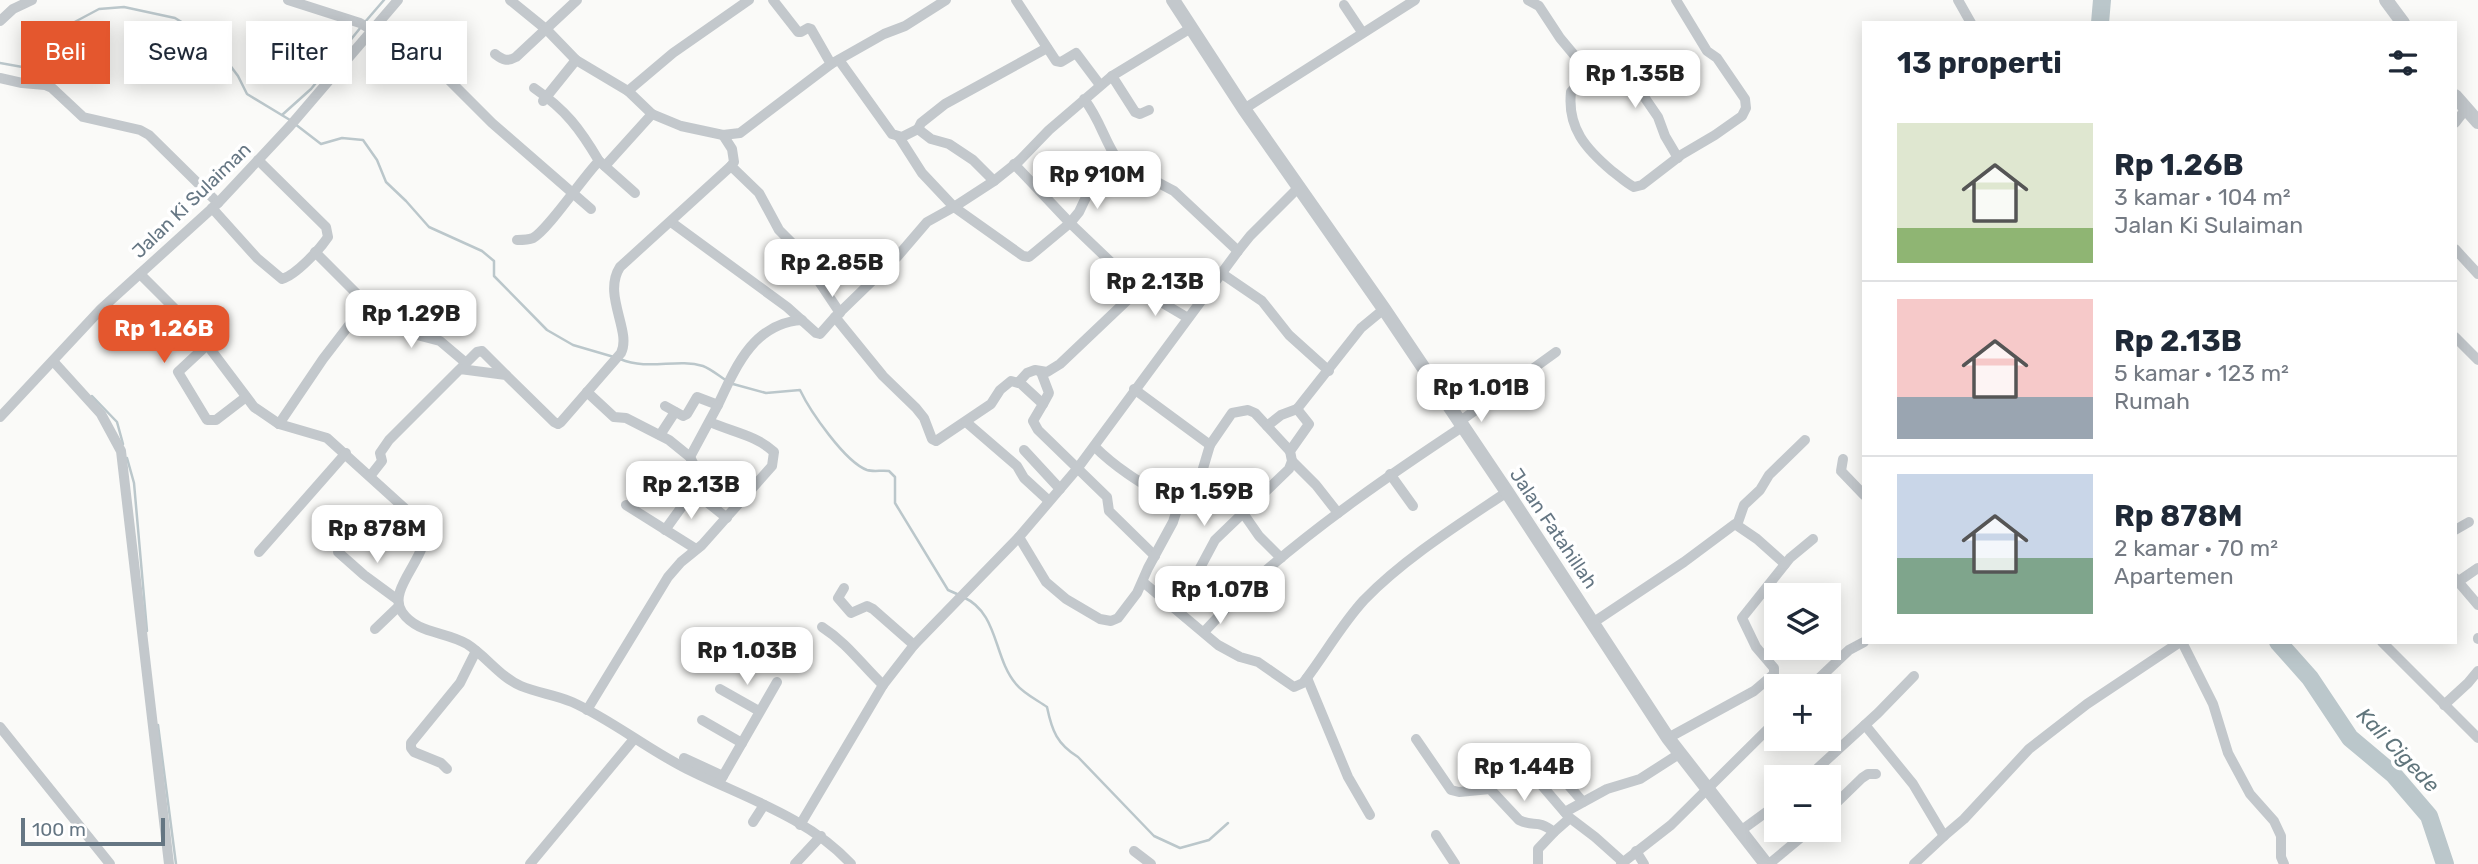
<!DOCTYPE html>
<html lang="id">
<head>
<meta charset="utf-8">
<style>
	body { margin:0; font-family:Rubik,sans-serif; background:#f6f6f7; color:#1f2937; height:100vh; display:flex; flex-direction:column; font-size:26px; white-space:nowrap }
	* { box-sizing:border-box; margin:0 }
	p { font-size:23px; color:#747a83 }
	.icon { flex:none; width:38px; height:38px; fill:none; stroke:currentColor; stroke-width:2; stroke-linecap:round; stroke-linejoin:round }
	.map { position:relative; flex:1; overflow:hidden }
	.side { position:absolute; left:1862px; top:21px; width:595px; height:623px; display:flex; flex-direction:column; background:#fff; border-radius:0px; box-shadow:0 4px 18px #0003 }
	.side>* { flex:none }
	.guide { position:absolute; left:21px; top:21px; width:665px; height:63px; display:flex; gap:14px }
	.controls { position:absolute; left:1764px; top:583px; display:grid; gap:14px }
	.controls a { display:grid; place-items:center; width:77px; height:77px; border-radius:0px; background:#fff; box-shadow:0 4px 18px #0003; font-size:35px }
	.scale { position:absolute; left:21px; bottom:18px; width:144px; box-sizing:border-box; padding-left:7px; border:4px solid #657683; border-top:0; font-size:19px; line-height:24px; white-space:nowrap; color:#657683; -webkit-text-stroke:5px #fff; paint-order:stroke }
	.price { position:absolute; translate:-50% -60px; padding:0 16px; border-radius:14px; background:#fff; color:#222; font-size:23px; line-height:46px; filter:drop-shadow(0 2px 4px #0008) }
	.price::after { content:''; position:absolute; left:50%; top:42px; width:21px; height:16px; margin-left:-10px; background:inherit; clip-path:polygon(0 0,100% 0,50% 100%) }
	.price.current { background:#e4572e; color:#fff }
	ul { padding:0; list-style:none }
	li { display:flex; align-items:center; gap:21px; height:175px; padding:0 35px }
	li+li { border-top:2px solid #e0e1e3 }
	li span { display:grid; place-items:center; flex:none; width:196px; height:140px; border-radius:0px; color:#555 }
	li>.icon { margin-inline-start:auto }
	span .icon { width:84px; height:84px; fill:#fffc; stroke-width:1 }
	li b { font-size:30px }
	h2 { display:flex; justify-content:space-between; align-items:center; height:84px; padding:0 35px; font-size:30px }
	.pill { padding:0 24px; border-radius:0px; background:#fff; box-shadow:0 4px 18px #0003; font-size:24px; line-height:63px }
	.pill.current { background:#e4572e; color:#fff }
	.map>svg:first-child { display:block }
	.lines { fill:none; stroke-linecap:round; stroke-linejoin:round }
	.stream { stroke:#bbc7cb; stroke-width:2.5 }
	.river { stroke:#bbc7cb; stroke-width:18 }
	.minor { stroke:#c3c8cc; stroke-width:10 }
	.tertiary { stroke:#c3c8cc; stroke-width:14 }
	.labels { text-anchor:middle; stroke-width:7; stroke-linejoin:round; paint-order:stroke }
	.street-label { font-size:19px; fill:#657683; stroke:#fff }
	.water-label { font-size:21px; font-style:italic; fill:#60757c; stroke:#fff }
</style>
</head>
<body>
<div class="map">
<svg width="2478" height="864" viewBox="0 0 2478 864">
	<rect width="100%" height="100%" fill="#fafaf8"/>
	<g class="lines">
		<!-- stream -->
		<g class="stream">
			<polyline points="365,22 384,0"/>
			<polyline points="0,63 28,68 69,25 99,9 124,7 175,18 211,40 238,76 247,94 290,120"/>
			<polyline points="282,115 311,89 361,27"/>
			<polyline points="295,124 321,144 342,138 363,140 377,160 386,182 406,201 429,227 482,251 494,261 494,276 547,330 573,345 614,357"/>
			<path d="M 620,359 C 649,371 676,358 703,366 C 711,369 719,376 727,381"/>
			<path d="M 733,384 L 766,393 L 800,390 C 810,411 845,462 867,470 C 873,472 882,470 889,471 L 895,477 L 895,503 L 948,590 L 957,594"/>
			<polyline points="92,396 117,422 123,444"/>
			<polyline points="127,458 134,483 147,631"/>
			<path d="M 963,597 C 999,613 993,657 1016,684 C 1023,693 1037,700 1047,707 C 1052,731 1057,744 1078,757 L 1154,836 L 1180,848 L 1209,840 L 1228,823"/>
			<polyline points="158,725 176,864"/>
		</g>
		<!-- river -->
		<g class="river">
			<polyline points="2100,23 2102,0"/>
			<polyline points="2278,642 2310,678 2350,738 2393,774 2429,816 2445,864"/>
		</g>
		<!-- minor -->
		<g class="minor">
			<polyline points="288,0 360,23 372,30"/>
			<polyline points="510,0 547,30 576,60 628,91 652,114 681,126 723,135 740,133 831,64 884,34 905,26 946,0"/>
			<polyline points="773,0 798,32 801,32 808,28 811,29 831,64"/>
			<polyline points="1016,0 1056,61 1061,62 1076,53 1100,85"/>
			<path d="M 1528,0 L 1539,6 L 1560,38 L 1585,68 L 1583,79 L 1571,92 C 1567,128 1586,149 1612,171 C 1619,176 1626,183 1634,187 L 1642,185 L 1681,155 L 1715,135 L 1742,116 L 1746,108 L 1745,99 L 1717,58 L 1707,51 L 1676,0"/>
			<polyline points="1958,0 1971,23"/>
			<polyline points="1344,5 1362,32"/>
			<polyline points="0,21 13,9 32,0"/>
			<polyline points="376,26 394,38 422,53 492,123 591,209"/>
			<path d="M 495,54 C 503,60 507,62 516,57 L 577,0"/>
			<polyline points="839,60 892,134 902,137 918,129 931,139 949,144 973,160 994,181"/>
			<path d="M 1585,68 C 1600,63 1609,55 1623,66 L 1658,117 L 1665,136 L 1678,158"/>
			<polyline points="1112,76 1135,112 1140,114 1149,110"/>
			<polyline points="0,78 22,83 45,85 52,88 83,117 140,130 149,135 218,203"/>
			<path d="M 534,88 C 566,110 580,129 599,161"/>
			<polyline points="628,91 673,53 749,0"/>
			<path d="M 1084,99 C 1101,121 1104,141 1119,162 L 1088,193 L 1079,212 L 1070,223 L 1139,289 L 1060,364 L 1047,372 L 1035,370 L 1027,373 L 1018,383 L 1011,381 L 1000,390 L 991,404 L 936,441 L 932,439 L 924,418 L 916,408 L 883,376 L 835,317 L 897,257 L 927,222 L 954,207 L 994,181 L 1019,161 L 1049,130 L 1112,76 L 1191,28"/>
			<polyline points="543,101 576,60"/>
			<polyline points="1244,109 1415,0"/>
			<polyline points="2455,123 2465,110"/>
			<polyline points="918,129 921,123 945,104 1047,48"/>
			<polyline points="723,135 732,149 734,162 731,166 759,193 779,230 796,247 840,313"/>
			<polyline points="899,137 922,173 954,207 1023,256 1029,257 1070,223 1014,164"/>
			<polyline points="1119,162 1174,191 1238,251"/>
			<polyline points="605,166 652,114"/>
			<path d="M 212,208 L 257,258 L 282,279 C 296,275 320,249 328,237 L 326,227 L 258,160"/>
			<polyline points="671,222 787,307 816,333 820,334 835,317"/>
			<path d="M 517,240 C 522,240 528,240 533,238 C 548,230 583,177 599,161 L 635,193"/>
			<polyline points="2455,249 2478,274"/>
			<polyline points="315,252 366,303"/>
			<polyline points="1221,273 1262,301 1289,335 1329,371"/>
			<path d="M 140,274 L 196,330 L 254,407 L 279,424 L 327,438 L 422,524 C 436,552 385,587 402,612 C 417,634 445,631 467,644 C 486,656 500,677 521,686 C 538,693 556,695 572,702 C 612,720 647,749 687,769 C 743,797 808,817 851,864"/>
			<polyline points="1139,289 1188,318"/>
			<polyline points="2455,337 2478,360"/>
			<polyline points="207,345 178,372 207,420 216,420 246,397"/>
			<polyline points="53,361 101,414 121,451 169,864"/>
			<polyline points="462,367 477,352 482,351 506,375"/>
			<polyline points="1041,372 1049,393 1043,404"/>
			<polyline points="1019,382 1043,404 1033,421 1038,430 1107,497 1109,511 1155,556"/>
			<polyline points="1134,389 1210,445 1232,413 1248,410 1255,413 1290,451"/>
			<path d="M 587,392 L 614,417 L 626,418 L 669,440 L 690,457 L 696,469 C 693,482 684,486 694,497 L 702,498 L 727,518"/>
			<path d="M 665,406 L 683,416 L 687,414 L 697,397 L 718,405 C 736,366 754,323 802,320"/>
			<polyline points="0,417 101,309 218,203 290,126 398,0"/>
			<polyline points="966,422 1017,466 1024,478 1049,501"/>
			<polyline points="1459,422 1556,352"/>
			<polyline points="279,424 323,359 366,303 370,300 413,334 440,341 466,363"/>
			<polyline points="1267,426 1281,415 1297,409"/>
			<polyline points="660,435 675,412"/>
			<path d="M 1095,447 C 1119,471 1148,487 1177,505"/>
			<polyline points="1024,450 1060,489"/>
			<polyline points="690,457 718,405"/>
			<polyline points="1843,459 1841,471 1864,495"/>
			<polyline points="1292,461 1316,485 1338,513"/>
			<polyline points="1390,474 1413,506"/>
			<path d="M 371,475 L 382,461 L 380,453 L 389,440 L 460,369 L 506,375 L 554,422 L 558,424 L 561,422 L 621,353 C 632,331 602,295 620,267 L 731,166"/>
			<polyline points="626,505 696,549"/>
			<polyline points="1243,513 1259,536 1281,558"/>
			<polyline points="1737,525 1744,505 1760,490 1769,475 1805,440"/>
			<polyline points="665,530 691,494"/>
			<polyline points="2455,530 2469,522"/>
			<polyline points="1019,537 1046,582 1066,599 1100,619 1111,621 1118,618 1137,593 1148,568 1173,522 1180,500 1199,482 1210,445"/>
			<polyline points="259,552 346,453"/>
			<polyline points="338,552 364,575 398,600"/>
			<polyline points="1200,568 1215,540 1289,469 1292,461 1290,451 1309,424 1297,409 1361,328 1384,309"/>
			<polyline points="2455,578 2478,605"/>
			<polyline points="2459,581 2478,568"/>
			<path d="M 1143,582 L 1218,645 L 1240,657 L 1258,662 L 1294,687 L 1303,683 C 1324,656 1341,625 1364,600 C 1405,558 1458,525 1507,492"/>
			<polyline points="844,588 838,598 851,613 867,606 873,609 914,645"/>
			<polyline points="1594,622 1684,562 1735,524 1757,539 1785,564"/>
			<path d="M 822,627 C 847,643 862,665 883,685"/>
			<polyline points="375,629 399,606"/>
			<path d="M 1204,632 C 1221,614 1238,595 1256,579 C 1321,522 1391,474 1462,427"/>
			<polyline points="2478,638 2478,639"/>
			<polyline points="2182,642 2213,704 2228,753 2250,794 2274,821 2281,836 2281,857 2284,864"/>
			<polyline points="2382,642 2478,738"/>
			<polyline points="1307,678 1348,777 1370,815"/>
			<polyline points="1811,686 1849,650 1864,642"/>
			<polyline points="720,689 759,711"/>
			<polyline points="2444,705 2468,683 2478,671"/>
			<path d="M 587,710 L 668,577 L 681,562 L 702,545 L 772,466 L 774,452 C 756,435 732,432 710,422"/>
			<polyline points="702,720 742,743"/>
			<polyline points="1865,725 1913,784 1944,836 1964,819 2029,749 2087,704 2180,642"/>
			<polyline points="0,727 110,864"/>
			<polyline points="1668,738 1754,691 1774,674 1774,668 1756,647 1742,618 1790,558 1813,539"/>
			<path d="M 1416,739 L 1451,790 L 1459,792 L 1490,789 L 1519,820 C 1535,828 1536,818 1554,832 L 1570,818 L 1595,837 L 1623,862"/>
			<polyline points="1538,750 1583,802"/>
			<polyline points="684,758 723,776"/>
			<polyline points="1520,760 1568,816"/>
			<polyline points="447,769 441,763 414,752 411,748 411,743 460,683 476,651"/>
			<polyline points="1808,777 1878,713 1914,676"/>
			<polyline points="719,783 777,682"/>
			<polyline points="1829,810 1862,778 1868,774 1876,774"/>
			<polyline points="1565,812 1607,789 1640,779 1679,754"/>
			<polyline points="753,822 764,805"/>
			<polyline points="800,825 883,685 914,645 1019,537 1077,469 1238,251 1250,236 1299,187"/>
			<polyline points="1739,832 1776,805"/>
			<polyline points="1436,835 1455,864"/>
			<polyline points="1134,851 1151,864"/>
			<polyline points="1636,851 1644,864"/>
			<polyline points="530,864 634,739"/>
			<polyline points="795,864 821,836"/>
			<polyline points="1538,864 1538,849 1554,832"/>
			<polyline points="1621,864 1671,825 1776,721"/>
			<polyline points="1769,864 1810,830"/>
			<polyline points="1914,864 1944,836"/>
		</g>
		<!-- tertiary -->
		<g class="tertiary">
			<polyline points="1173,0 1244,109 1384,309 1507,492 1668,738 1766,864"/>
			<polyline points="2386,0 2403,23"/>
			<polyline points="2455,96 2478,122"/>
		</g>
	</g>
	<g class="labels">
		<!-- street labels -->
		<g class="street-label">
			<text transform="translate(191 200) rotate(-44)" y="7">Jalan Ki Sulaiman</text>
			<text transform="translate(1554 528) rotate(56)" y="7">Jalan Fatahillah</text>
		</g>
		<!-- water labels -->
		<g class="water-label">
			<text transform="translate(2398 750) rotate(46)" y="7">Kali Cigede</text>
		</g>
	</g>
</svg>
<div class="controls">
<a><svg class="icon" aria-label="layers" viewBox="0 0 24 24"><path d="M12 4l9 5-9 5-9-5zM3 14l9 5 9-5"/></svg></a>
<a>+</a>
<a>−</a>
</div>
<div class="scale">100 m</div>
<b class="price" style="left:1635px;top:110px">Rp 1.35B</b>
<b class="price" style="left:1097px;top:211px">Rp 910M</b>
<b class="price" style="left:832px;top:299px">Rp 2.85B</b>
<b class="price" style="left:1155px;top:318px">Rp 2.13B</b>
<b class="price" style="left:411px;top:350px">Rp 1.29B</b>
<b class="price current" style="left:164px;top:365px">Rp 1.26B</b>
<b class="price" style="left:1481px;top:424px">Rp 1.01B</b>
<b class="price" style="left:691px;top:521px">Rp 2.13B</b>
<b class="price" style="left:1204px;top:528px">Rp 1.59B</b>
<b class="price" style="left:377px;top:565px">Rp 878M</b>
<b class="price" style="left:1220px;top:626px">Rp 1.07B</b>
<b class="price" style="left:747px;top:687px">Rp 1.03B</b>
<b class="price" style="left:1524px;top:803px">Rp 1.44B</b>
<div class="guide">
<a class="pill current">Beli</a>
<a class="pill">Sewa</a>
<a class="pill">Filter</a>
<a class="pill">Baru</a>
</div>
<section class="side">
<h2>13 properti<svg class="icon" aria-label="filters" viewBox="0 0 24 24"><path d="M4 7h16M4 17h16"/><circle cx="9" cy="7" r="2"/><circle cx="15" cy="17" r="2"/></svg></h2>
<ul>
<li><span style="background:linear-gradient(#dfe7d0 75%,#8fb573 0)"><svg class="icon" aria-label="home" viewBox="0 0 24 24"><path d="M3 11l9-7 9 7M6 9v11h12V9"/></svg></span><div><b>Rp 1.26B</b><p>3 kamar · 104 m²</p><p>Jalan Ki Sulaiman</p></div></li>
<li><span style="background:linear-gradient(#f6c9c9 70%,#9aa5b1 0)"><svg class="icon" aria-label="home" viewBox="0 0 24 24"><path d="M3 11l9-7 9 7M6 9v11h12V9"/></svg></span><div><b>Rp 2.13B</b><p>5 kamar · 123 m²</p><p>Rumah</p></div></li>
<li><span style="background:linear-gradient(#c9d6e8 60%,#7fa58c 0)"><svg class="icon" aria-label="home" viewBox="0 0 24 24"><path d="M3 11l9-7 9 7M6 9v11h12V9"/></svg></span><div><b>Rp 878M</b><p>2 kamar · 70 m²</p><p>Apartemen</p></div></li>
</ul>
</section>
</div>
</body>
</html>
